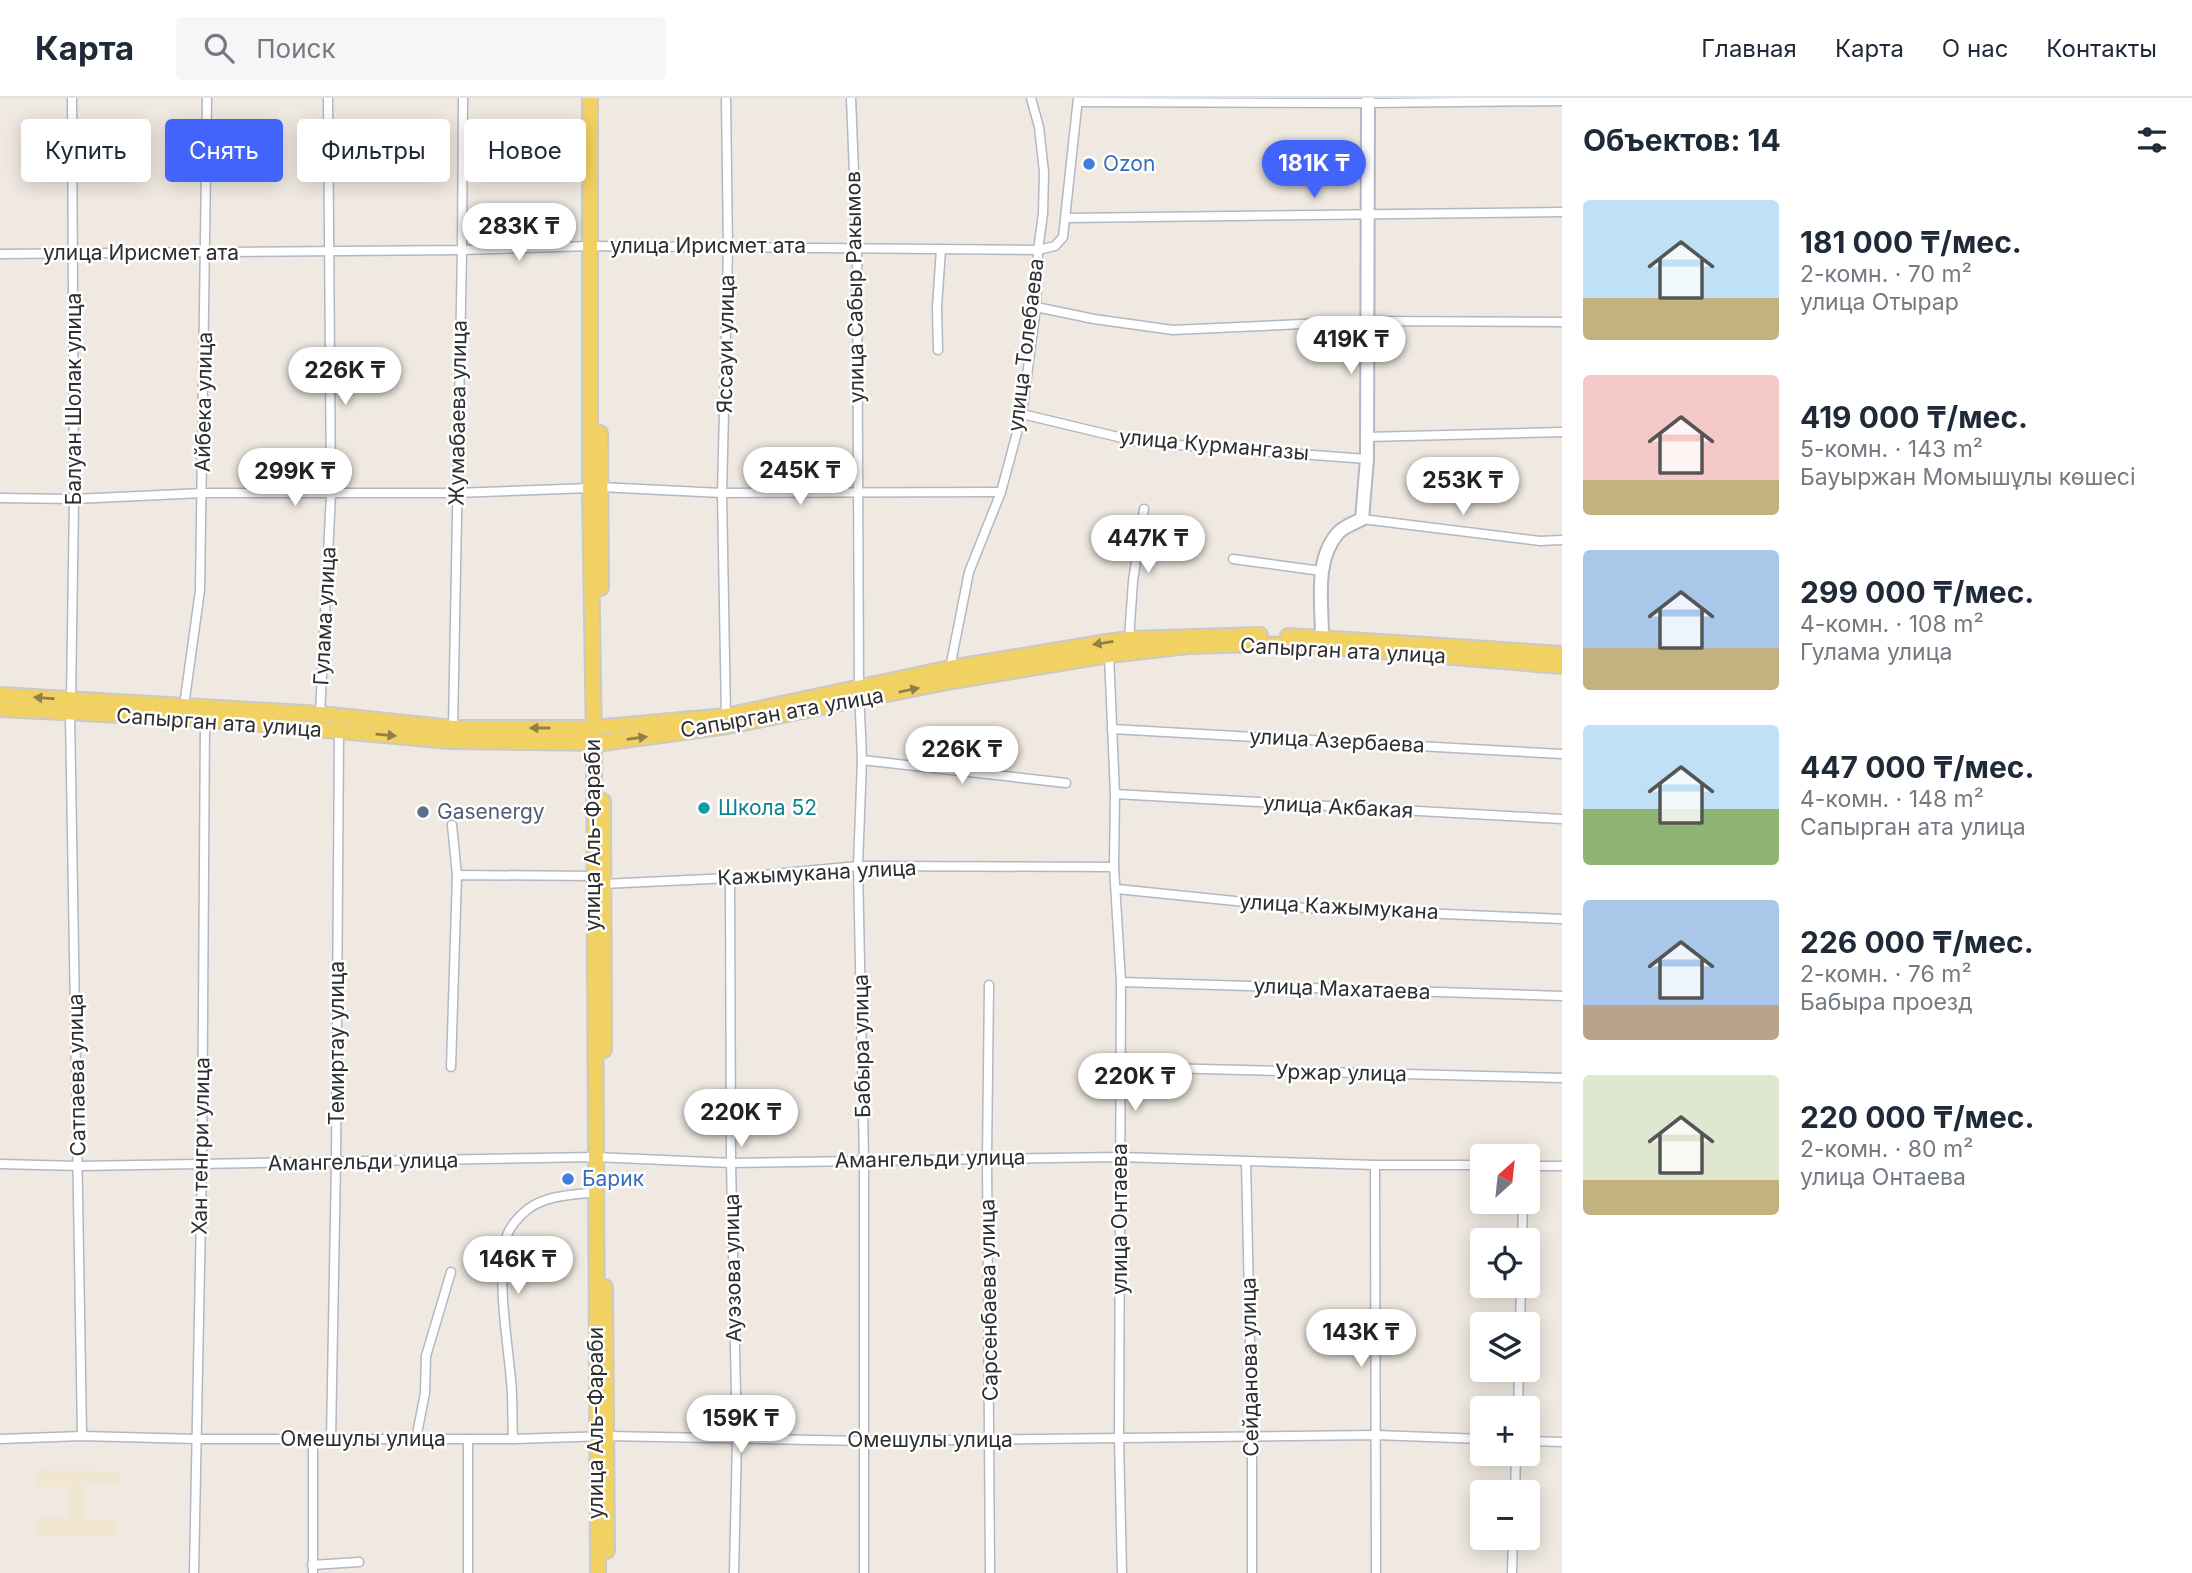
<!DOCTYPE html>
<html lang="ru">
<head>
<meta charset="utf-8">
<style>
	body { margin:0; font-family:Inter,sans-serif; background:#f6f6f7; color:#1f2937; height:100vh; display:flex; flex-direction:column; font-size:26px; white-space:nowrap }
	* { box-sizing:border-box; margin:0 }
	p { font-size:23px; color:#747a83 }
	.icon { flex:none; width:38px; height:38px; fill:none; stroke:currentColor; stroke-width:2; stroke-linecap:round; stroke-linejoin:round }
	.map { position:relative; flex:1; overflow:hidden }
	.sheet { display:flex; flex-direction:column; background:#fff; width:630px }
	.sheet>* { flex:none }
	.hud { position:absolute; left:21px; top:21px; width:665px; height:63px; display:flex; gap:14px }
	.needle { width:46px; rotate:27deg }
	.controls { position:absolute; left:1470px; top:1046px; display:grid; gap:14px }
	.controls a { display:grid; place-items:center; width:70px; height:70px; border-radius:7px; background:#fff; box-shadow:0 4px 18px #0003; font-size:35px }
	.price { position:absolute; translate:-50% -60px; padding:0 16px; border-radius:24px; background:#fff; color:#222; font-size:23px; line-height:46px; filter:drop-shadow(0 2px 4px #0008) }
	.price::after { content:''; position:absolute; left:50%; top:42px; width:21px; height:16px; margin-left:-10px; background:inherit; clip-path:polygon(0 0,100% 0,50% 100%) }
	.price.on { background:#4264fb; color:#fff }
	ul { padding:0; list-style:none }
	li { display:flex; align-items:center; gap:21px; height:175px; padding:0 21px }
	li span { display:grid; place-items:center; flex:none; width:196px; height:140px; border-radius:7px; color:#555 }
	li>.icon { margin-inline-start:auto }
	span .icon { width:84px; height:84px; fill:#fffc; stroke-width:1 }
	li b { font-size:30px }
	h2 { display:flex; justify-content:space-between; align-items:center; height:84px; padding:0 21px; font-size:30px }
	.chip { padding:0 24px; border-radius:7px; background:#fff; box-shadow:0 4px 18px #0003; font-size:24px; line-height:63px }
	.chip.on { background:#4264fb; color:#fff }
	header { display:flex; align-items:center; gap:42px; box-sizing:border-box; height:98px; padding:0 35px; background:#fff; border-bottom:2px solid #e0e1e3 }
	header strong { font-size:33px }
	nav { display:flex; gap:38px; margin-inline-start:auto; font-size:24px }
	.search { width:490px; height:63px; background:#f6f6f7; display:flex; align-items:center; gap:18px; box-sizing:border-box; padding:0 24px; border-radius:7px; color:#747a83; font-size:26px }
	main { display:flex; flex:1; min-height:0 }
	.map>svg:first-child { display:block }
	.education { fill:#f0e6d1 }
	.lines { fill:none; stroke-linecap:round; stroke-linejoin:round }
	.street-casing { stroke:#b4b7c1; stroke-width:11 }
	.secondary-casing { stroke:#b4b7c1; stroke-width:16 }
	.primary-casing { stroke:#c9c9c9; stroke-width:18 }
	.street { stroke:#fff; stroke-width:8 }
	.secondary { stroke:#fff; stroke-width:12 }
	.primary { stroke:#f2d163; stroke-width:14 }
	.oneway { fill:#908048 }
	.shop-dot { fill:#3f7fe0; stroke:#fff; stroke-width:2.5 }
	.culture-dot { fill:#0f9aa8; stroke:#fff; stroke-width:2.5 }
	.service-dot { fill:#5c6f8a; stroke:#fff; stroke-width:2.5 }
	.labels { text-anchor:middle; stroke-width:5; stroke-linejoin:round; paint-order:stroke }
	.shop-label { font-size:21px; fill:#366cbe; stroke:#fff; text-anchor:start }
	.street-label { font-size:21px; fill:#2e2e2e; stroke:#fff }
	.culture-label { font-size:21px; fill:#0d838f; stroke:#fff; text-anchor:start }
	.service-label { font-size:21px; fill:#4e5e75; stroke:#fff; text-anchor:start }
</style>
</head>
<body>
<header>
<strong>Карта</strong>
<div class="search"><svg class="icon" aria-label="search" viewBox="0 0 24 24"><circle cx="10" cy="10" r="6"/><path d="M15 15l6 6"/></svg>Поиск</div>
<nav><a>Главная</a><a>Карта</a><a>О нас</a><a>Контакты</a></nav>
</header>
<main>
<div class="map">
<svg width="1562" height="1475" viewBox="0 0 1562 1475">
	<rect width="100%" height="100%" fill="#efe9e1"/>
	<!-- education -->
	<polygon class="education" points="38,1372 120,1373 120,1385 83,1386 84,1422 117,1422 117,1438 36,1438 36,1420 68,1420 68,1389 38,1389"/>
	<g class="lines">
		<!-- street casing -->
		<g class="street-casing">
			<g id="street">
				<polyline points="851,0 857,149 859,589 862,662 858,768 864,1062 864,1475"/>
				<polyline points="1078,4 1368,5 1562,3"/>
				<polyline points="1067,120 1562,114"/>
				<polyline points="0,156 462,152 590,148 1038,152 1055,148 1063,139 1078,0"/>
				<polyline points="1036,209 1094,221 1173,232 1368,223 1562,224"/>
				<polyline points="938,252 937,209 941,151"/>
				<polyline points="1022,316 1139,344 1367,361"/>
				<polyline points="1367,339 1562,334"/>
				<polyline points="600,389 722,395 1001,394"/>
				<polyline points="0,400 74,401 203,395 456,395 590,390"/>
				<polyline points="1362,421 1540,443 1562,442"/>
				<polyline points="1233,461 1321,473"/>
				<polyline points="1129,541 1133,483 1144,411"/>
				<polyline points="1109,557 1115,696 1114,769 1121,884 1119,1340 1122,1475"/>
				<polyline points="950,570 969,474 1001,394 1022,316 1036,209 1038,152 1043,116 1044,74 1039,29 1031,0"/>
				<polyline points="71,602 74,401 72,0"/>
				<polyline points="184,608 200,492 207,0"/>
				<polyline points="70,615 82,1338"/>
				<polyline points="320,616 331,396 328,0"/>
				<polyline points="726,618 722,395 728,150 726,0"/>
				<polyline points="453,630 462,152 463,0"/>
				<polyline points="1112,631 1562,656"/>
				<polyline points="862,662 1066,685"/>
				<polyline points="1115,696 1562,721"/>
				<polyline points="452,727 457,777"/>
				<polyline points="730,780 731,1065 737,1342 734,1475"/>
				<polyline points="603,786 730,780 858,768 1114,769"/>
				<polyline points="1117,791 1305,810 1562,821"/>
				<polyline points="1121,884 1562,898"/>
				<polyline points="989,887 987,1060 990,1475"/>
				<polyline points="451,969 457,777 597,778"/>
				<polyline points="1121,969 1562,980"/>
				<polyline points="1246,1063 1252,1339 1252,1475"/>
				<polyline points="0,1066 79,1068 595,1059 731,1065 1120,1059 1375,1067 1482,1067"/>
				<polyline points="1375,1067 1376,1475"/>
				<polyline points="1528,1068 1562,1068"/>
				<polyline points="1522,1143 1523,1104"/>
				<polyline points="1520,1227 1521,1188"/>
				<polyline points="1518,1311 1519,1272"/>
				<polyline points="0,1341 82,1338 196,1341 513,1341 607,1338 865,1343 1376,1337 1482,1341"/>
				<polyline points="331,1341 336,1065 339,634"/>
				<polyline points="416,1341 425,1295 426,1258 451,1174"/>
				<polyline points="468,1341 468,1475"/>
				<path d="M 513,1341 C 512,1322 513,1301 511,1282 C 507,1238 497,1185 506,1141 C 508,1130 519,1118 528,1111 C 547,1097 572,1097 595,1094"/>
				<polyline points="1528,1343 1562,1344"/>
				<polyline points="1515,1395 1516,1356"/>
				<polyline points="312,1467 359,1464"/>
				<polyline points="194,1475 202,1066 205,621"/>
				<polyline points="313,1475 313,1341"/>
				<polyline points="1512,1475 1513,1440"/>
			</g>
		</g>
		<!-- secondary casing -->
		<g class="secondary-casing">
			<path id="secondary" d="M 1322,538 C 1322,506 1314,462 1338,435 C 1343,429 1354,425 1362,421 L 1367,361 L 1368,0"/>
		</g>
		<!-- primary casing -->
		<g class="primary-casing">
			<g id="primary">
				<polyline points="590,0 590,390 594,645 598,1475"/>
				<polyline points="600,335 601,490"/>
				<polyline points="1288,538 1562,556"/>
				<polyline points="0,597 320,616 453,630 593,630 726,618 950,570 1107,544 1129,541 1260,537"/>
				<polyline points="0,611 205,621 451,643 602,645 728,628 952,583 1109,557 1188,548 1258,546 1319,548 1562,568"/>
				<polyline points="603,703 604,952"/>
				<polyline points="605,1189 607,1453"/>
			</g>
		</g>
		<!-- street -->
		<use href="#street" class="street"/>
		<!-- secondary -->
		<use href="#secondary" class="secondary"/>
		<!-- primary -->
		<use href="#primary" class="primary"/>
	</g>
	<!-- one-way arrows -->
	<defs><path id="oneway-solid" d="M-6-.8H1V-3.2L6.5 0L1 3.2V.8H-6Z" transform="scale(1.75)"/></defs>
	<g class="oneway">
		<use href="#oneway-solid" transform="translate(1103 545) rotate(171)"/>
		<use href="#oneway-solid" transform="translate(909 592) rotate(-12)"/>
		<use href="#oneway-solid" transform="translate(44 600) rotate(-176)"/>
		<use href="#oneway-solid" transform="translate(540 630) rotate(-180)"/>
		<use href="#oneway-solid" transform="translate(386 637) rotate(5)"/>
		<use href="#oneway-solid" transform="translate(637 640) rotate(-8)"/>
	</g>
	<!-- markers -->
	<g class="shop-dot">
		<circle cx="1089" cy="66" r="7"/>
		<circle cx="568" cy="1081" r="7"/>
	</g>
	<circle class="culture-dot" cx="704" cy="710" r="7"/>
	<circle class="service-dot" cx="423" cy="714" r="7"/>
	<g class="labels">
		<!-- shop labels -->
		<g class="shop-label">
			<text x="1103" y="73">Ozon</text>
			<text x="582" y="1088">Барик</text>
		</g>
		<!-- street labels -->
		<g class="street-label">
			<text x="708" y="155">улица Ирисмет ата</text>
			<text x="141" y="162">улица Ирисмет ата</text>
			<text transform="translate(855 189) rotate(-91)" y="7">улица Сабыр Ракымов</text>
			<text transform="translate(726 246) rotate(-89)" y="7">Яссауи улица</text>
			<text transform="translate(1026 247) rotate(-83)" y="7">улица Толебаева</text>
			<text transform="translate(74 301) rotate(-90)" y="7">Балуан Шолак улица</text>
			<text transform="translate(204 304) rotate(-89)" y="7">Айбека улица</text>
			<text transform="translate(458 315) rotate(-89)" y="7">Жумабаева улица</text>
			<text transform="translate(1214 347) rotate(5)" y="7">улица Курмангазы</text>
			<text transform="translate(325 518) rotate(-87)" y="7">Гулама улица</text>
			<text transform="translate(1343 553) rotate(3)" y="7">Сапырган ата улица</text>
			<text transform="translate(782 615) rotate(-10)" y="7">Сапырган ата улица</text>
			<text transform="translate(219 625) rotate(4)" y="7">Сапырган ата улица</text>
			<text transform="translate(1337 643) rotate(3)" y="7">улица Азербаева</text>
			<text transform="translate(1338 709) rotate(3)" y="7">улица Акбакая</text>
			<text transform="translate(593 737) rotate(-90)" y="7">улица Аль-Фараби</text>
			<text transform="translate(817 775) rotate(-3)" y="7">Кажымукана улица</text>
			<text transform="translate(1339 809) rotate(3)" y="7">улица Кажымукана</text>
			<text transform="translate(1342 891) rotate(2)" y="7">улица Махатаева</text>
			<text transform="translate(337 945) rotate(-90)" y="7">Темиртау улица</text>
			<text transform="translate(862 948) rotate(-91)" y="7">Бабыра улица</text>
			<text transform="translate(1341 975) rotate(1)" y="7">Уржар улица</text>
			<text transform="translate(77 977) rotate(-91)" y="7">Сатпаева улица</text>
			<text transform="translate(201 1048) rotate(-89)" y="7">Хан тенгри улица</text>
			<text transform="translate(930 1061) rotate(-1)" y="7">Амангельди улица</text>
			<text transform="translate(363 1064) rotate(-1)" y="7">Амангельди улица</text>
			<text transform="translate(1120 1121) rotate(-90)" y="7">улица Онтаева</text>
			<text transform="translate(733 1170) rotate(-91)" y="7">Ауэзова улица</text>
			<text transform="translate(989 1202) rotate(-91)" y="7">Сарсенбаева улица</text>
			<text transform="translate(1250 1269) rotate(-91)" y="7">Сейданова улица</text>
			<text transform="translate(596 1325) rotate(-90)" y="7">улица Аль-Фараби</text>
			<text x="363" y="1348">Омешулы улица</text>
			<text x="930" y="1349">Омешулы улица</text>
		</g>
		<!-- culture labels -->
		<g class="culture-label">
			<text x="718" y="717">Школа 52</text>
		</g>
		<!-- service labels -->
		<g class="service-label">
			<text x="437" y="721">Gasenergy</text>
		</g>
	</g>
</svg>
<div class="controls">
<a><svg class="needle" viewBox="-14 -14 28 28"><path d="M0-13l5 13h-10z" fill="#e53935"/><path d="M0 13l5-13h-10z" fill="#747a83"/></svg></a>
<a><svg class="icon" aria-label="locate" viewBox="0 0 24 24"><circle cx="12" cy="12" r="6"/><path d="M12 2v4M12 18v4M2 12h4M18 12h4"/></svg></a>
<a><svg class="icon" aria-label="layers" viewBox="0 0 24 24"><path d="M12 4l9 5-9 5-9-5zM3 14l9 5 9-5"/></svg></a>
<a>+</a>
<a>−</a>
</div>
<b class="price on" style="left:1314px;top:102px">181K ₸</b>
<b class="price" style="left:519px;top:165px">283K ₸</b>
<b class="price" style="left:1351px;top:278px">419K ₸</b>
<b class="price" style="left:345px;top:309px">226K ₸</b>
<b class="price" style="left:800px;top:409px">245K ₸</b>
<b class="price" style="left:295px;top:410px">299K ₸</b>
<b class="price" style="left:1463px;top:419px">253K ₸</b>
<b class="price" style="left:1148px;top:477px">447K ₸</b>
<b class="price" style="left:962px;top:688px">226K ₸</b>
<b class="price" style="left:1135px;top:1015px">220K ₸</b>
<b class="price" style="left:741px;top:1051px">220K ₸</b>
<b class="price" style="left:518px;top:1198px">146K ₸</b>
<b class="price" style="left:1361px;top:1271px">143K ₸</b>
<b class="price" style="left:741px;top:1357px">159K ₸</b>
<div class="hud">
<a class="chip">Купить</a>
<a class="chip on">Снять</a>
<a class="chip">Фильтры</a>
<a class="chip">Новое</a>
</div>
</div>
<section class="sheet">
<h2>Объектов: 14<svg class="icon" aria-label="filters" viewBox="0 0 24 24"><path d="M4 7h16M4 17h16"/><circle cx="9" cy="7" r="2"/><circle cx="15" cy="17" r="2"/></svg></h2>
<ul>
<li><span style="background:linear-gradient(#bfe0f5 70%,#c2b280 0)"><svg class="icon" aria-label="home" viewBox="0 0 24 24"><path d="M3 11l9-7 9 7M6 9v11h12V9"/></svg></span><div><b>181 000 ₸/мес.</b><p>2-комн. · 70 m²</p><p>улица Отырар</p></div></li>
<li><span style="background:linear-gradient(#f6c9c9 75%,#c2b280 0)"><svg class="icon" aria-label="home" viewBox="0 0 24 24"><path d="M3 11l9-7 9 7M6 9v11h12V9"/></svg></span><div><b>419 000 ₸/мес.</b><p>5-комн. · 143 m²</p><p>Бауыржан Момышұлы көшесі</p></div></li>
<li><span style="background:linear-gradient(#a9c7e8 70%,#c2b280 0)"><svg class="icon" aria-label="home" viewBox="0 0 24 24"><path d="M3 11l9-7 9 7M6 9v11h12V9"/></svg></span><div><b>299 000 ₸/мес.</b><p>4-комн. · 108 m²</p><p>Гулама улица</p></div></li>
<li><span style="background:linear-gradient(#bfe0f5 60%,#8fb573 0)"><svg class="icon" aria-label="home" viewBox="0 0 24 24"><path d="M3 11l9-7 9 7M6 9v11h12V9"/></svg></span><div><b>447 000 ₸/мес.</b><p>4-комн. · 148 m²</p><p>Сапырган ата улица</p></div></li>
<li><span style="background:linear-gradient(#a9c7e8 75%,#b9a48a 0)"><svg class="icon" aria-label="home" viewBox="0 0 24 24"><path d="M3 11l9-7 9 7M6 9v11h12V9"/></svg></span><div><b>226 000 ₸/мес.</b><p>2-комн. · 76 m²</p><p>Бабыра проезд</p></div></li>
<li><span style="background:linear-gradient(#dfe7d0 75%,#c2b280 0)"><svg class="icon" aria-label="home" viewBox="0 0 24 24"><path d="M3 11l9-7 9 7M6 9v11h12V9"/></svg></span><div><b>220 000 ₸/мес.</b><p>2-комн. · 80 m²</p><p>улица Онтаева</p></div></li>
</ul>
</section>
</main>
</body>
</html>
